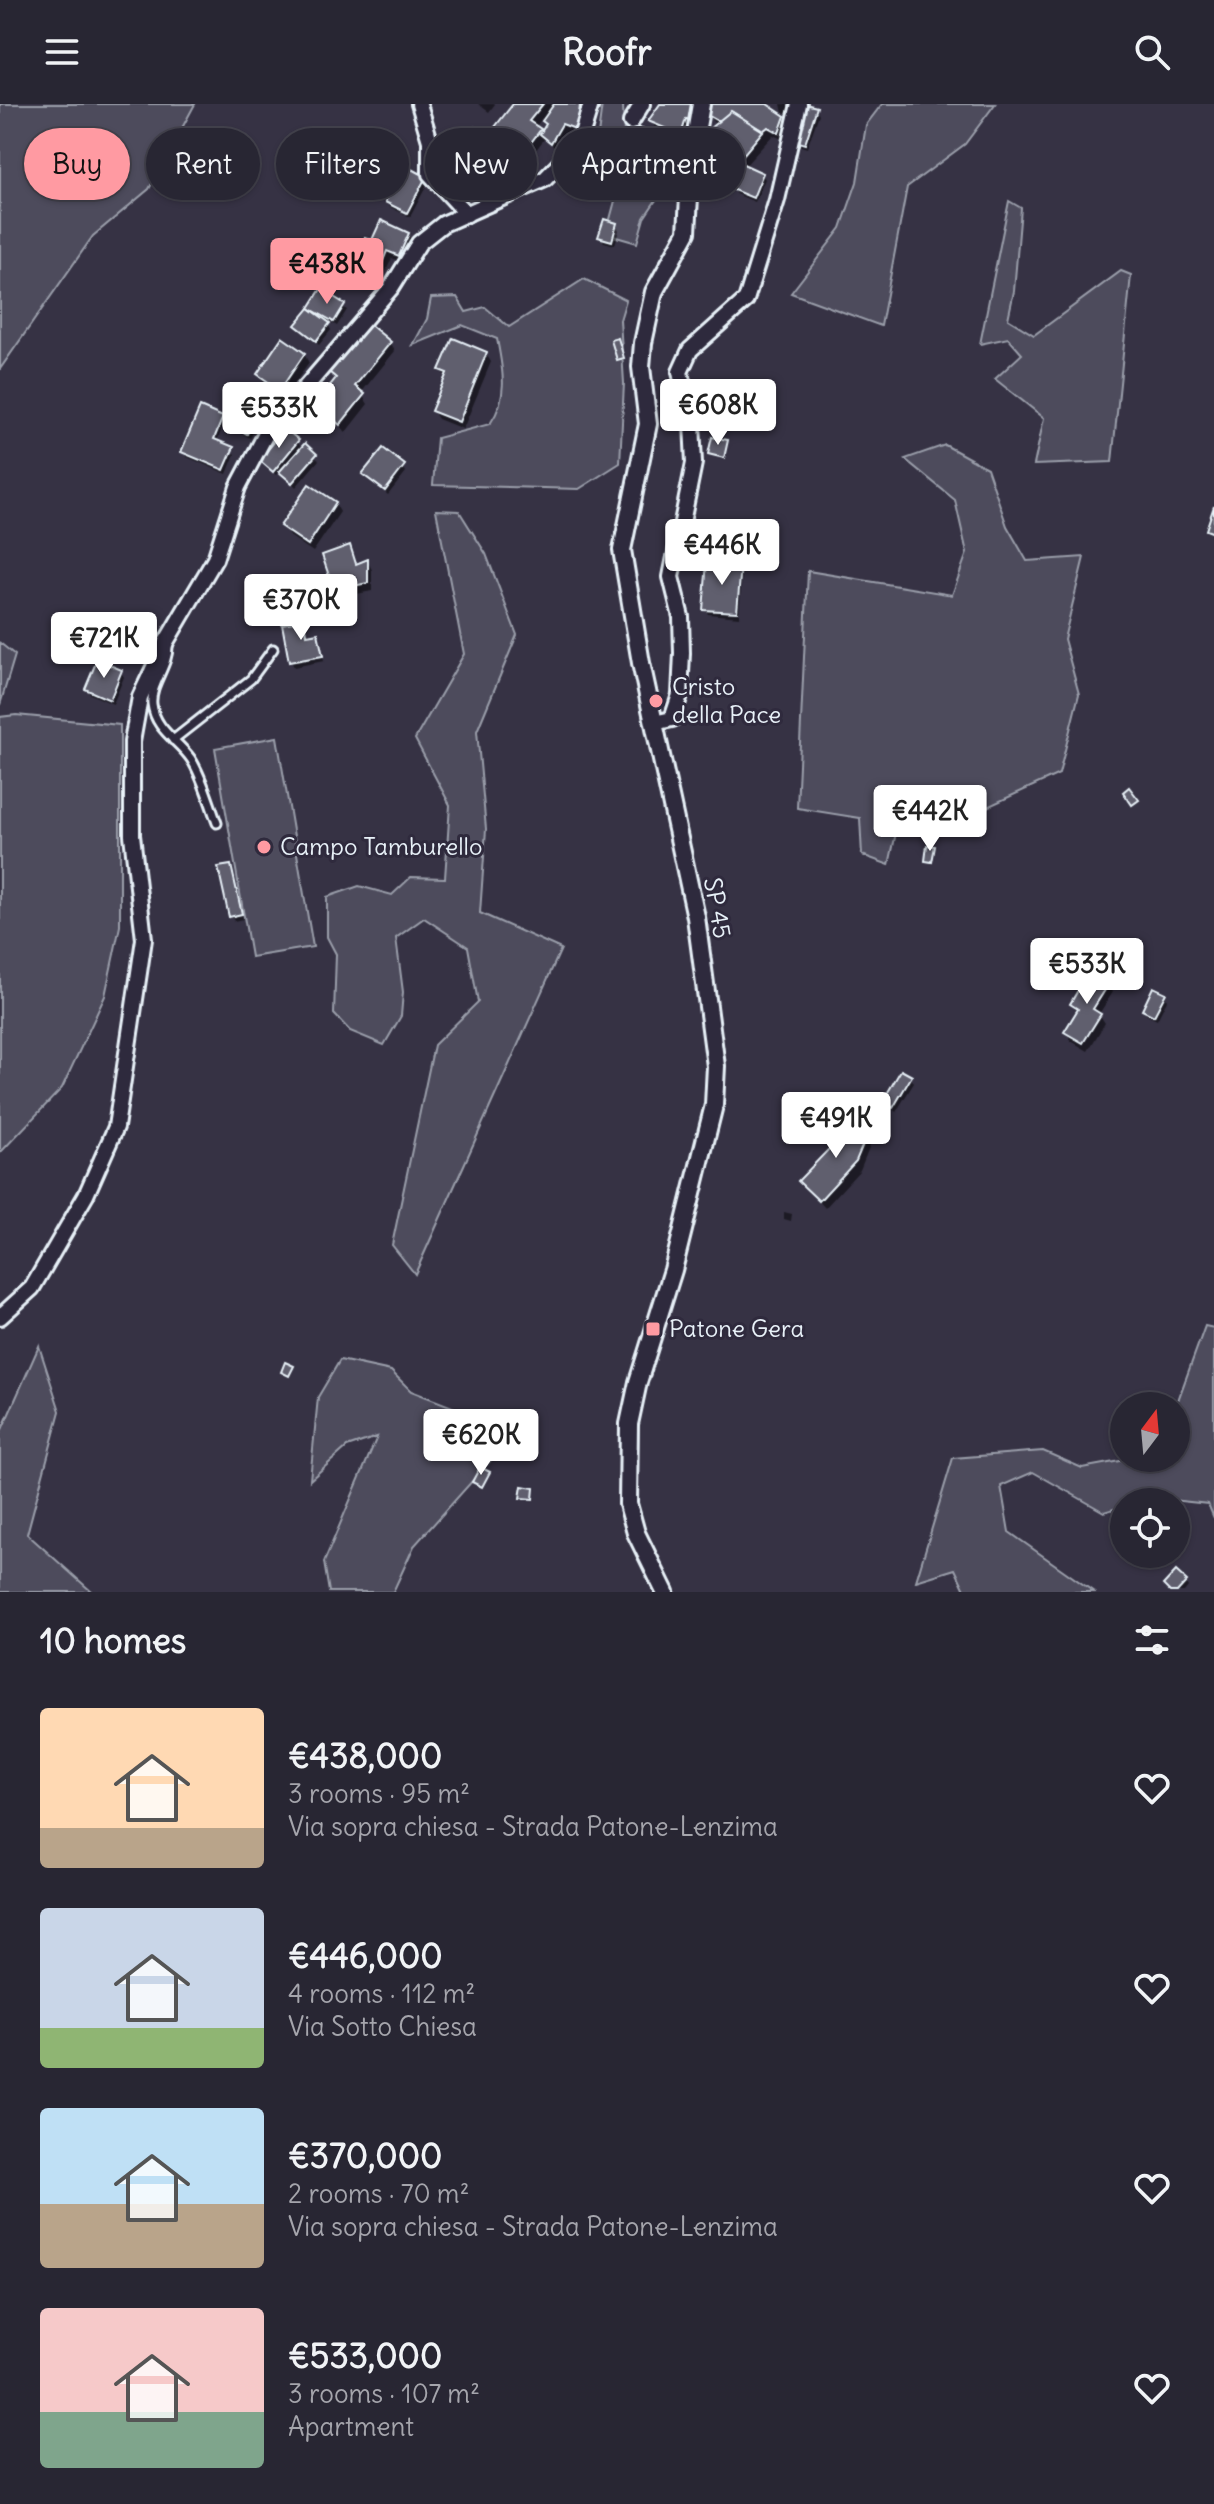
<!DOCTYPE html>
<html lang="en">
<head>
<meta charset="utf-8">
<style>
	body { margin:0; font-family:Delius,sans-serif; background:#34323f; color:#f1f3f6; height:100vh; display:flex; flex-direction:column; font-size:30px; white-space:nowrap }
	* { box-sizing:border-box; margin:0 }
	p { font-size:26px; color:#a5a5ac }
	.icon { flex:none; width:44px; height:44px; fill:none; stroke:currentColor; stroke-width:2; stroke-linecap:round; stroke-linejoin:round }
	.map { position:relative; height:1488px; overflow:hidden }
	.drawer { display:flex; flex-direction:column; background:#282633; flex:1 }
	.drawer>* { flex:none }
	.top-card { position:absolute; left:24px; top:24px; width:800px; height:72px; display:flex; gap:16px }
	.needle { width:52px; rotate:16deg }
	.controls { position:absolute; left:1110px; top:1288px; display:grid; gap:16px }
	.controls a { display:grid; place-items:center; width:80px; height:80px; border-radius:50%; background:#282633; box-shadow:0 2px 6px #0004,0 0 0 2px #44434e; font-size:40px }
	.price { position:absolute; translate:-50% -68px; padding:0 18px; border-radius:8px; background:#fff; color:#222; font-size:26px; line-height:52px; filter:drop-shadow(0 2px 4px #0008) }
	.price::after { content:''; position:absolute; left:50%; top:48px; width:24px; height:18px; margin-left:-12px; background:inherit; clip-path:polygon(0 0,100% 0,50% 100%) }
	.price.current { background:#ff9aa2; color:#111 }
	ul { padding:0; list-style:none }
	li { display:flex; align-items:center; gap:24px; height:200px; padding:0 40px }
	li span { display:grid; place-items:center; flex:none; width:224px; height:160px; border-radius:8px; color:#555 }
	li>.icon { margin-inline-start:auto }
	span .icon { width:96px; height:96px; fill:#fffc; stroke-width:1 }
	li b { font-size:34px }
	h2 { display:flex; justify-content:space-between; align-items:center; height:96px; padding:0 40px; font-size:34px }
	.pill { padding:0 28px; border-radius:36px; background:#282633; box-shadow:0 2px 6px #0004,0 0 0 2px #44434e; font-size:28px; line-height:72px }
	.pill.current { background:#ff9aa2; color:#111 }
	header { display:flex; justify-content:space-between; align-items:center; height:104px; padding:0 40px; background:#282633; font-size:36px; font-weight:700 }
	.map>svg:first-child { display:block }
	.green { fill:#4d4b5c; stroke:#9a9eaa; stroke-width:2 }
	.shadow { fill:#0007; fill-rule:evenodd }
	.building { fill:#605e6e; stroke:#e8f1f8; stroke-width:2 }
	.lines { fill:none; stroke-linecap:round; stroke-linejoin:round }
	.service-casing { stroke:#e8f1f8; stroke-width:13 }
	.minor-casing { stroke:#e8f1f8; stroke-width:20 }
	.tertiary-casing { stroke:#e8f1f8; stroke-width:22 }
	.service { stroke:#2f2a3d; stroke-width:7 }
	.minor { stroke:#2f2a3d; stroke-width:14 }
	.tertiary { stroke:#2f2a3d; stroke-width:16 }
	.poi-dot { fill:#ff9aa2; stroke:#2f2a3d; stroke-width:3 }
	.labels { text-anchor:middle; stroke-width:6; stroke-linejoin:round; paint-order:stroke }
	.poi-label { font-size:24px; fill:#e8f1f8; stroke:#2f2a3d; text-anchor:start }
	.street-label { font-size:24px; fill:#e8f1f8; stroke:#2f2a3d }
</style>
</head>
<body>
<header><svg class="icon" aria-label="menu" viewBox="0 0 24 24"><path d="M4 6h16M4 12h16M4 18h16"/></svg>Roofr<svg class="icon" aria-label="search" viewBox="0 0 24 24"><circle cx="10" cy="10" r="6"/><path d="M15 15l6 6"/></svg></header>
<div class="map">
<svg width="1214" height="1488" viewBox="0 0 1214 1488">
	<rect width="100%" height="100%" fill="#363244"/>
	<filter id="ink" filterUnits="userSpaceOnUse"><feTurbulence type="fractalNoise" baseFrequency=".0125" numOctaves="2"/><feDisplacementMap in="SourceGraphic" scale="16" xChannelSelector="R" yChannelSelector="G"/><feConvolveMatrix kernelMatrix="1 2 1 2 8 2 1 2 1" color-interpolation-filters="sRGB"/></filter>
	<g filter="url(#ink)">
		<!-- green -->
		<g class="green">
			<polygon points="0,0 195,0 149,85 93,132 0,265"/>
			<polygon points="602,0 623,0 624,31 611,50 598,31"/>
			<polygon points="882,0 995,0 965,40 907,83 881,222 791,189 841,124 857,78 866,21"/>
			<polygon points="619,82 658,93 644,114 637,139 606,130"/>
			<polygon points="1009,97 1021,104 1014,187 1008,215 1034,231 1121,167 1131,171 1112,358 1034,361 1044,314 995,275 1022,250 1008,234 980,240"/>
			<path d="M 584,175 L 626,196 L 620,216 L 624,279 L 620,359 L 579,385 L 433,381 L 437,334 L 490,320 C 509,293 503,266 497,235 L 462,221 L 413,241 L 427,215 L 431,194 L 457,193 L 466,208 L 485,203 L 509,223 Z"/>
			<polygon points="945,341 987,364 1007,422 1027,457 1084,453 1064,535 1079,590 1059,670 948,721 899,715 889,761 862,751 860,714 797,704 808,467 952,491 967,449 955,396 905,355"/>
			<polygon points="436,406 459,407 486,450 517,531 477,627 486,725 480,809 561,845 415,1170 392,1141 434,941 478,898 468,843 424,814 396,834 403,888 401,912 384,941 350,927 334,910 336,850 327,833 327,793 359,782 392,791 411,773 445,774 450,701 415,635 464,550"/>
			<polygon points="0,539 15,551 0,601"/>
			<polygon points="16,611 120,621 120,822 105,892 62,984 0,1049 0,613"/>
			<polygon points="277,633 313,843 251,853 215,644"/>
			<polygon points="1205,1222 1214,1224 1214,1414 1208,1400 1153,1394 1124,1398 1124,1402 1104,1408 1033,1368 1001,1382 1009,1428 1094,1488 966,1488 955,1465 916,1477 953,1354 1043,1347 1082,1364 1136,1354 1176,1354 1176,1302"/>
			<polygon points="39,1242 60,1307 27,1430 92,1488 0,1488 0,1330"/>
			<polygon points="340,1256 391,1267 411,1287 481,1314 501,1345 414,1442 393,1488 329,1488 324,1458 377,1333 347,1343 310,1376 318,1293"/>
		</g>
		<!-- shadow -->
		<g class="shadow">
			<polygon points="478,0 495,0 489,8"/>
			<path d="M 516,0 L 585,0 L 582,33 L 567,28 L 556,45 L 545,34 L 526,59 L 493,28 ZM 542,14 L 547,23 L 542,31 L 535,24 Z"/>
			<polygon points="664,0 701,0 686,38 656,25 651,17"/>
			<polygon points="763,0 784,13 789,22 784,36 773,31 744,63 762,70 765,75 755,98 736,90 733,85 736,77 713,59 708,50 715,41 706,29 715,20 706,9"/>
			<polygon points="781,0 797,0 794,12 783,9"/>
			<polygon points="816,5 819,10 807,44 798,41 795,36"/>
			<polygon points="667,34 674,46 661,96 639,90 632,78 635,68 631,62"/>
			<polygon points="503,47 507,56 494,73 479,60 468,73 451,56"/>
			<polygon points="424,74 428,79 410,113 390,103 387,98"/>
			<polygon points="616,121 619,126 615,141 604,138 601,133"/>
			<polygon points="408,130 413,139 403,159 392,154 385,169 376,165 367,186 349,178 344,170 373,138"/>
			<polygon points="321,188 347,206 337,222 325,215 331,226 319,241 298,221"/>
			<polygon points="390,239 395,247 361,289 368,300 346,328 317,300 336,276 331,268"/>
			<polygon points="304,250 309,259 285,293 264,279 259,270"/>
			<polygon points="486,250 491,258 463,325 438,315 433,307 447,275 441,266"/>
			<polygon points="262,302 265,307 250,334 237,327 234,322"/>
			<polygon points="221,314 224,319 217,338 235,350 227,370 187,353 184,348"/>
			<polygon points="297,337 302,345 319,356 296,383 280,366 276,371 261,357"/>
			<polygon points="403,363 406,368 388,391 365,371"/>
			<polygon points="335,399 340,408 313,448 288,431 283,423"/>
			<polygon points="349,444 357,462 368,458 372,466 372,487 336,494 331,486"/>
			<polygon points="739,462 742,468 739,513 708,510 705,505"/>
			<polygon points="304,518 308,533 317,531 320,536 324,557 294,563 291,557"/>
			<polygon points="121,568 124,573 113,600 90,590 87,585"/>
			<polygon points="230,763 243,815 234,817 231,812"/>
			<polygon points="1108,880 1113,888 1099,910 1105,919 1088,947 1071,937 1067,928 1077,908 1072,900"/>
			<polygon points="1164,890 1167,896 1157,916 1147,911 1144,906"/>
			<polygon points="911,974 914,979 896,1008 885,998"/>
			<polygon points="867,1028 872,1036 860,1066 825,1104 801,1077 832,1045"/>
			<polygon points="784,1108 792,1110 791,1117 784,1115"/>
			<polygon points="1185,1478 1188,1483 1184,1488 1170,1488 1166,1481"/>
		</g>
		<!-- building -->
		<g class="building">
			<polygon points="513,0 543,0 529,17 541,25 521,52 491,28"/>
			<polygon points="554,0 580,0 578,26 562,20 551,39 540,30 546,20 542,17"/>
			<polygon points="660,0 695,0 691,16 686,15 681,31 648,17"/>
			<polygon points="705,0 767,0 785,12 779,29 768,23 763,27 731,7 723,16 716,16 704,9"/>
			<polygon points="805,0 817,3 805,40 793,36"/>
			<polygon points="731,7 763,27 729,68 705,50 714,39 704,29"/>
			<polygon points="475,23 504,46 489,65 473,53 463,66 449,55"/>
			<polygon points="638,24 668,32 655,85 630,78 634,63 629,62"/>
			<polygon points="741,59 763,69 753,94 731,85"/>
			<polygon points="404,61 426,73 407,109 385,98"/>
			<polygon points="604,115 617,119 612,137 598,133"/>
			<polygon points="381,116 409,129 399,152 387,147 381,162 371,157 362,179 342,170 351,148 357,150 365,133 372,136"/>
			<polygon points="321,185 345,200 334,218 309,204"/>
			<polygon points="309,204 330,219 316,237 295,221"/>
			<polygon points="368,219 391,238 355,282 365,290 340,321 315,300 336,274 329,268"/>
			<polygon points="282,233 305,249 280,286 257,270"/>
			<polygon points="453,234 487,248 459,318 431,307 447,269 439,266"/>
			<polygon points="618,234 624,254 617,256 611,236"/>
			<polygon points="249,292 264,301 247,330 232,322"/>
			<polygon points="200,303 223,313 214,335 234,343 224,366 181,348"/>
			<polygon points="285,325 299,336 273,368 259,356"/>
			<polygon points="712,333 728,336 724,354 708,350"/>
			<polygon points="305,339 317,350 292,379 279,368"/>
			<polygon points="383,344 405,361 385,387 362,370"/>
			<polygon points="309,380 336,398 308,441 280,422"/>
			<polygon points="1214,402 1214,429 1206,426"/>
			<polygon points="350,441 356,460 368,455 368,479 329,487 329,472 322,451"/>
			<polygon points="707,458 741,461 737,508 703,506"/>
			<polygon points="305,516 307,531 318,529 323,552 289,558 282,520"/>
			<polygon points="97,556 122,566 110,596 85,585"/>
			<polygon points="1129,683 1139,696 1132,701 1123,688"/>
			<polygon points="927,741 935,742 932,758 925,757"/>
			<polygon points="231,761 242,810 229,813 218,763"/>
			<polygon points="1090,866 1110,878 1093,905 1101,910 1083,939 1064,928 1078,905 1070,900"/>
			<polygon points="1153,883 1166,889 1154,912 1142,906"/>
			<polygon points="901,966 912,972 893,1004 882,998"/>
			<polygon points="846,1013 869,1026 856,1057 819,1097 798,1077 830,1044"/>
			<polygon points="285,1258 294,1262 289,1272 281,1268"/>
			<polygon points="480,1363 490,1368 482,1383 472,1378"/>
			<polygon points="522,1382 534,1384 533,1395 520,1394"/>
			<polygon points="1176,1467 1187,1477 1177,1488 1170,1488 1163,1481"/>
		</g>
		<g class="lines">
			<!-- service casing -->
			<g class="service-casing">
				<g id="service">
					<path d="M 168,541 C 169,562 150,580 152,600 C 155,626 178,636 191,655 C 203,674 209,698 217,719"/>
					<polyline points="173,636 251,575 273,545"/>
				</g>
			</g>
			<!-- minor casing -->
			<g class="minor-casing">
				<g id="minor">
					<polyline points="419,0 430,37 430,70 467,110"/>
					<polyline points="631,18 642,0"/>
					<polyline points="654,619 672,615 680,591 682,549 681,513 671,473 694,359 692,320 680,268 690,246 746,196 777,96 799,0"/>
					<polyline points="0,1213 32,1184 86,1091 116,1023 144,835 132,731 132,638 140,593 166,538 215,455 238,383 267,328 391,184 419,139 443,120 545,75 579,40 591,0"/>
				</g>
			</g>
			<!-- tertiary casing -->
			<g class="tertiary-casing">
				<polyline id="tertiary" points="665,1488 636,1429 628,1400 629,1320 638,1278 673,1166 714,1001 716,962 696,813 641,559 622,446 648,320 641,263 643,239 654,188 687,128 691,58 701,0"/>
			</g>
			<!-- service -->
			<use href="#service" class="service"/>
			<!-- minor -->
			<use href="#minor" class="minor"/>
			<!-- tertiary -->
			<use href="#tertiary" class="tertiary"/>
		</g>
	</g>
	<!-- markers -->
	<g class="poi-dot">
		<circle cx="656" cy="597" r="8"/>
		<circle cx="264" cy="743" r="8"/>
		<rect x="645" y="1217" width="16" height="16" rx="4"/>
	</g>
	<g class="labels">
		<!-- poi labels -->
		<g class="poi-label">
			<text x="672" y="591">Cristo<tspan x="672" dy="28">della Pace</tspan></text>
			<text x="280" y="751">Campo Tamburello</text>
			<text x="669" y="1233">Patone Gera</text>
		</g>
		<!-- street labels -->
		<g class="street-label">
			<text transform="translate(717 804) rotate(80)" y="8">SP 45</text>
		</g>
	</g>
</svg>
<div class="controls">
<a><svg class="needle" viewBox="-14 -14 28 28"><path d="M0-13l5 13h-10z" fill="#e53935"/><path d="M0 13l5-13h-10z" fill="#a5a5ac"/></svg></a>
<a><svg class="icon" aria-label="locate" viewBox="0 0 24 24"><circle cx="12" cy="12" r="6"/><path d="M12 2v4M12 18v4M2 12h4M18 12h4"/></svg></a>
</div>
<b class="price current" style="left:327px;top:202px">€438K</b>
<b class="price" style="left:718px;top:343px">€608K</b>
<b class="price" style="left:279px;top:346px">€533K</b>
<b class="price" style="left:722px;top:483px">€446K</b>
<b class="price" style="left:301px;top:538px">€370K</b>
<b class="price" style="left:104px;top:576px">€721K</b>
<b class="price" style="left:930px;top:749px">€442K</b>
<b class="price" style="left:1087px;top:902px">€533K</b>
<b class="price" style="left:836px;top:1056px">€491K</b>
<b class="price" style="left:481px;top:1373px">€620K</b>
<div class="top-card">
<a class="pill current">Buy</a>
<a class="pill">Rent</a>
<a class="pill">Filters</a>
<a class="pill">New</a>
<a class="pill">Apartment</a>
</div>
</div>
<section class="drawer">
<h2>10 homes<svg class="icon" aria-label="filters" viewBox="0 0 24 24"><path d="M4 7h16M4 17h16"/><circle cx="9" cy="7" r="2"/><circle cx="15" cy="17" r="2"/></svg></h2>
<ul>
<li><span style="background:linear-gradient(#ffd9b3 75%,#b9a48a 0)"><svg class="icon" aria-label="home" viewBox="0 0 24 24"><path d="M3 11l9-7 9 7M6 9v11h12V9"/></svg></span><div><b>€438,000</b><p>3 rooms · 95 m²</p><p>Via sopra chiesa - Strada Patone-Lenzima</p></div><svg class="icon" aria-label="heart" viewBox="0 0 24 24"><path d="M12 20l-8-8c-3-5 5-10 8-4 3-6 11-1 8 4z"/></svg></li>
<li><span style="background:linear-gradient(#c9d6e8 75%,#8fb573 0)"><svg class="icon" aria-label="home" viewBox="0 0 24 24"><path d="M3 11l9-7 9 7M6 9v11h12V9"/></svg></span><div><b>€446,000</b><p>4 rooms · 112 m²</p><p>Via Sotto Chiesa</p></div><svg class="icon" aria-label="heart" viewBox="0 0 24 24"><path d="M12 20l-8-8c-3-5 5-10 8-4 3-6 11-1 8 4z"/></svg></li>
<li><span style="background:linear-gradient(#bfe0f5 60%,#b9a48a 0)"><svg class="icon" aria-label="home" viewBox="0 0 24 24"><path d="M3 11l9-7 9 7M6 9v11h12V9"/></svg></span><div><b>€370,000</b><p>2 rooms · 70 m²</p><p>Via sopra chiesa - Strada Patone-Lenzima</p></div><svg class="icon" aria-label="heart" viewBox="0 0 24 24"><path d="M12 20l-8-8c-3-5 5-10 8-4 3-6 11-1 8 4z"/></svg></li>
<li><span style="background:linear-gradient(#f6c9c9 65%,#7fa58c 0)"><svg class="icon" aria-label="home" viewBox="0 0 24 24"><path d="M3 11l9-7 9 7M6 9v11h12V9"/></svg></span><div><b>€533,000</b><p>3 rooms · 107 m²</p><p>Apartment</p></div><svg class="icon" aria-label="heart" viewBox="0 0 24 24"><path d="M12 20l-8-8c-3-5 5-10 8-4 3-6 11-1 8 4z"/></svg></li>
</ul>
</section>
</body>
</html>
